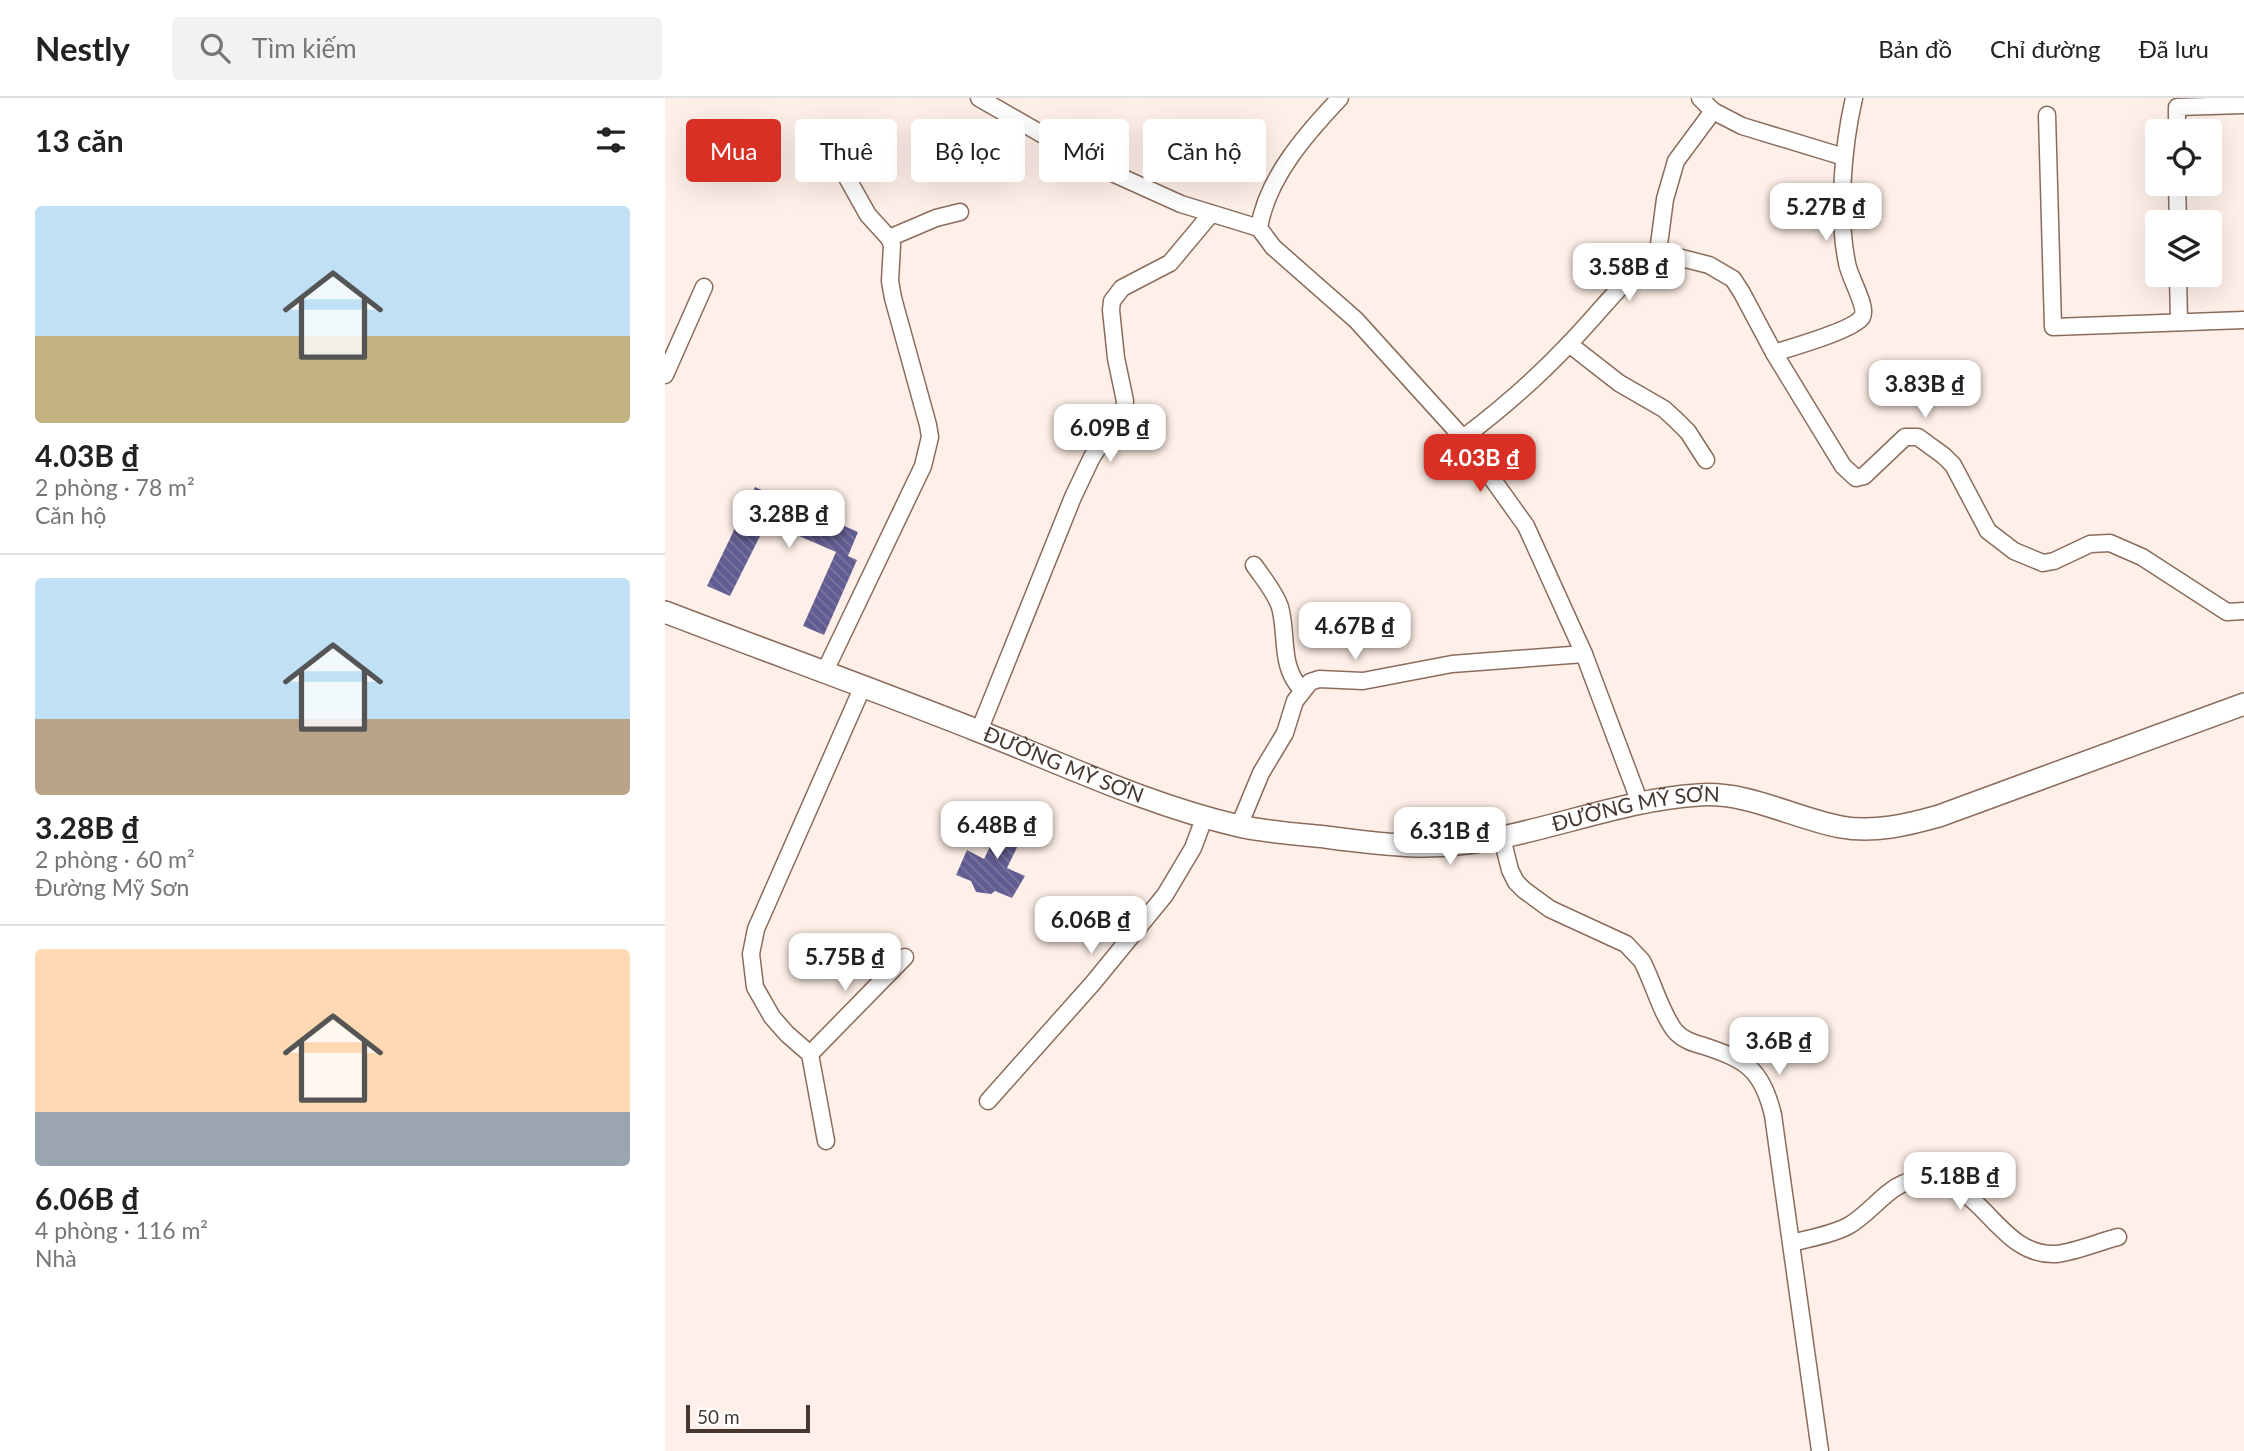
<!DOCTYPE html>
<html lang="vi">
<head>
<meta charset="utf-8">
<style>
	body { margin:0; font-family:Lato,sans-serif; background:#f2f2f2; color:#222; height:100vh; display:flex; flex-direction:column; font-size:26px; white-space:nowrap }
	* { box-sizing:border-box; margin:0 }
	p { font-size:23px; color:#767676 }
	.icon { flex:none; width:38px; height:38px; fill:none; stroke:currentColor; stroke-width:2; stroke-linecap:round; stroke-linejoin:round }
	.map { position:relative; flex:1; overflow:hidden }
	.sheet { display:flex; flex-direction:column; background:#fff; width:665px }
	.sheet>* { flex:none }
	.banner { position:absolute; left:21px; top:21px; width:665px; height:63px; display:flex; gap:14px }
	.buttons { position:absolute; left:1480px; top:21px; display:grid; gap:14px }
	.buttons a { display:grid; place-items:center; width:77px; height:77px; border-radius:7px; background:#fff; box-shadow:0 7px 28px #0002; font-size:35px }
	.scale { position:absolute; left:21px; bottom:18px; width:124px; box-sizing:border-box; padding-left:7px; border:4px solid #45372f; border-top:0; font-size:19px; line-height:24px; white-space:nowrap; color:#45372f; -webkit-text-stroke:5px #fff; paint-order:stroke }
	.price { position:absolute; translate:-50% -60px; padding:0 16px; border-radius:14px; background:#fff; color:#222; font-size:23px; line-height:46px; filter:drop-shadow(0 2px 4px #0008) }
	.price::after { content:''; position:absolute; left:50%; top:42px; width:21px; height:16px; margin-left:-10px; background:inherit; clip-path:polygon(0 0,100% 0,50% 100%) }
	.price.selected { background:#d93025; color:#fff }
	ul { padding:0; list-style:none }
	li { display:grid; align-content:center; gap:14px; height:371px; padding:0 35px }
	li+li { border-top:2px solid #e0e0e0 }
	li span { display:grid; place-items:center; height:217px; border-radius:7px; color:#555 }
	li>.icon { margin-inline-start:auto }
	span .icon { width:126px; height:126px; fill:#fffc; stroke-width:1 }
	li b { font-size:30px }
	h2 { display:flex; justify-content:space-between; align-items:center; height:84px; padding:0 35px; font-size:30px }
	.tag { padding:0 24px; border-radius:7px; background:#fff; box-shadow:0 7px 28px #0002; font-size:24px; line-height:63px }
	.tag.selected { background:#d93025; color:#fff }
	header { display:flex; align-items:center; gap:42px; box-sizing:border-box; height:98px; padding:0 35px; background:#fff; border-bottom:2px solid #e0e0e0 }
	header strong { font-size:33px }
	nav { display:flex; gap:38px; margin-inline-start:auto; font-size:24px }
	.search { width:490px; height:63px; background:#f2f2f2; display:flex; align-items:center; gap:18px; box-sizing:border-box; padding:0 24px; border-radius:7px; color:#767676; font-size:26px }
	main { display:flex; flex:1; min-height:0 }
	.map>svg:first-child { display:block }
	.building { fill:url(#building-back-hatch) }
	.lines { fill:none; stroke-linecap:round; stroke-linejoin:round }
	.minor-casing { stroke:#8b6c5b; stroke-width:19 }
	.tertiary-casing { stroke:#8b6c5b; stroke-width:24 }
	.minor { stroke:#fff; stroke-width:16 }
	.tertiary { stroke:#fff; stroke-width:21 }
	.labels { text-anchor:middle; stroke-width:7; stroke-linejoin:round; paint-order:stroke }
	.street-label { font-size:21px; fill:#45372f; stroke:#fff }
</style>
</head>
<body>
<header>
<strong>Nestly</strong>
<div class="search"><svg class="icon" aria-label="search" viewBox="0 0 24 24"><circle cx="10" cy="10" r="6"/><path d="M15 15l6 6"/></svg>Tìm kiếm</div>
<nav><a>Bản đồ</a><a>Chỉ đường</a><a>Đã lưu</a></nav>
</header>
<main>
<section class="sheet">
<h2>13 căn<svg class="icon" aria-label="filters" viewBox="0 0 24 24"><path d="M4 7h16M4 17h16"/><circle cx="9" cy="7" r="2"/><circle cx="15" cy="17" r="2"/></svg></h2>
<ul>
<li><span style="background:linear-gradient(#bfe0f5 60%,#c2b280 0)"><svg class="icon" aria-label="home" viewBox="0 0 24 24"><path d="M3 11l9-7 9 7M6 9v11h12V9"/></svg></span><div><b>4.03B ₫</b><p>2 phòng · 78 m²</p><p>Căn hộ</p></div></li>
<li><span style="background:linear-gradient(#bfe0f5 65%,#b9a48a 0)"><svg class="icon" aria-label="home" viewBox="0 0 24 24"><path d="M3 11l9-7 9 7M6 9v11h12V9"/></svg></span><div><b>3.28B ₫</b><p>2 phòng · 60 m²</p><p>Đường Mỹ Sơn</p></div></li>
<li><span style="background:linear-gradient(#ffd9b3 75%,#9aa5b1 0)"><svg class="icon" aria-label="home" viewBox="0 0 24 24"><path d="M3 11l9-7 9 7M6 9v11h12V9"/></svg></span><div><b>6.06B ₫</b><p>4 phòng · 116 m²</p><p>Nhà</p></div></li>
</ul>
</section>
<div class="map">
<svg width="1579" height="1353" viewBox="0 0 1579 1353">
	<defs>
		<pattern id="building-back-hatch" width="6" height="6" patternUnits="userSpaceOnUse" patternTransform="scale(1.75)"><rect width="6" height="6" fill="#615c91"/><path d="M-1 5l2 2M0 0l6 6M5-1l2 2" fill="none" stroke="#7a769d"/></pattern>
	</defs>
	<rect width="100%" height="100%" fill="#fef0e8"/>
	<!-- building -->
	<g class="building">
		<polygon points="90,389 193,434 183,458 192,462 159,537 138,528 171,454 102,424 65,498 42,488"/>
		<polygon points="342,714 364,725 342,770 360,778 347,800 330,793 326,796 311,794 306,783 291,777 302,752 319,761"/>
	</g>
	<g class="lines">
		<!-- minor casing -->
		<g class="minor-casing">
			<g id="minor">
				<polyline points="314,0 434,69 516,106 594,130"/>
				<path d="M 675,0 C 641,36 602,80 594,130 L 608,149 L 691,222 L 798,340 L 861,428 L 919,556 L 975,705"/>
				<polyline points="1035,0 1048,13 1077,28 1179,59"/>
				<polyline points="1382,17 1388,229 1579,222"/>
				<polyline points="1512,33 1512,9 1579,7"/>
				<polyline points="1512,86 1513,124"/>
				<polyline points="224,140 271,120 295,114"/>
				<polyline points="993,154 1044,167 1068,181 1077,195 1109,255 1178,368 1191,380 1199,378 1240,339 1253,339 1279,358 1288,367 1323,433 1349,453 1378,465 1389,463 1425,446 1445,445 1477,459 1562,514 1579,513"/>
				<polyline points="1513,177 1514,224"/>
				<polyline points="904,246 954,285 999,311 1011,322 1023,334 1041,362"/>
				<path d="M 1109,255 C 1125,250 1189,232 1197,219 C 1203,209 1184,179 1182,165 C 1172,117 1178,48 1189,0"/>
				<polyline points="0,277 39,189"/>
				<path d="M 798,340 C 835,312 871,281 903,247 C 935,214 957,183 993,154 L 1000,101 L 1011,63 L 1048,13"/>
				<path d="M 589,467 C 598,480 610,494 615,509 C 623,538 614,568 637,592"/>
				<polyline points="160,573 258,368 265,339 263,327 228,200 225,183 227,147 224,140 203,117 162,44"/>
				<polyline points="314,633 408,399 427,359 459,312 460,303 451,260 446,212 447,203 457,190 505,165 546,116"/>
				<polyline points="574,728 596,675 620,635 630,603 645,584 654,581 698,583 787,566 919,556"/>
				<path d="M 837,740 L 845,772 L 851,784 L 859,792 L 885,811 L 961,846 L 977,863 C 988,884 996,915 1010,933 C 1018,942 1028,945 1039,948 C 1081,962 1097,971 1108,1017 L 1155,1353"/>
				<polyline points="145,956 240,859"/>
				<polyline points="323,1003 428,885 500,797 528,750 540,718"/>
				<polyline points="161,1043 145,956 122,936 107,919 90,889 86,856 91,831 198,588"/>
				<path d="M 1127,1145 C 1145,1140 1166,1137 1183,1128 C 1210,1113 1225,1081 1259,1081 C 1318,1081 1333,1159 1391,1156 C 1411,1154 1433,1144 1453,1139"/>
			</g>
		</g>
		<!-- tertiary casing -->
		<g class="tertiary-casing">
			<g id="tertiary">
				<path id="s1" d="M 0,514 C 104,554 208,591 311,632 C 398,666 483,707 574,728 C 602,734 631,736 660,739 C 690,743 722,747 753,748 C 849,750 938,703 1033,697 C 1083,693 1128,720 1176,729 C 1209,735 1242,727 1274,718 L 1579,606"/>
			</g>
		</g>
		<!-- minor -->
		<use href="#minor" class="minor"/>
		<!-- tertiary -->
		<use href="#tertiary" class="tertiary"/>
	</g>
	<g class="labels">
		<!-- street labels -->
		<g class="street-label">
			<text dy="7" stroke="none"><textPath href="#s1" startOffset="427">ĐƯỜNG MỸ SƠN</textPath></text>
			<text dy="7" stroke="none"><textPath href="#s1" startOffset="1015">ĐƯỜNG MỸ SƠN</textPath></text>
		</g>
	</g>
</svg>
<div class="buttons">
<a><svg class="icon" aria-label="locate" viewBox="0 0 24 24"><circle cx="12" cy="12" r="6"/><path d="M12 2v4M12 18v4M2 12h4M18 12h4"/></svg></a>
<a><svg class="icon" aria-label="layers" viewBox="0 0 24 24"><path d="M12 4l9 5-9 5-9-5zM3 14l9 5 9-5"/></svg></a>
</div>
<div class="scale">50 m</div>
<b class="price" style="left:1161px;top:145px">5.27B ₫</b>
<b class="price" style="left:964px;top:205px">3.58B ₫</b>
<b class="price" style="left:1260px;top:322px">3.83B ₫</b>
<b class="price" style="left:445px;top:366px">6.09B ₫</b>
<b class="price selected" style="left:815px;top:396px">4.03B ₫</b>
<b class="price" style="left:124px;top:452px">3.28B ₫</b>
<b class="price" style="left:690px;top:564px">4.67B ₫</b>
<b class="price" style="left:332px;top:763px">6.48B ₫</b>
<b class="price" style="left:785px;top:769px">6.31B ₫</b>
<b class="price" style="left:426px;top:858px">6.06B ₫</b>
<b class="price" style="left:180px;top:895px">5.75B ₫</b>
<b class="price" style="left:1114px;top:979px">3.6B ₫</b>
<b class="price" style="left:1295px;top:1114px">5.18B ₫</b>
<div class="banner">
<a class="tag selected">Mua</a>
<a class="tag">Thuê</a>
<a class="tag">Bộ lọc</a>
<a class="tag">Mới</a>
<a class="tag">Căn hộ</a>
</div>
</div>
</main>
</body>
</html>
